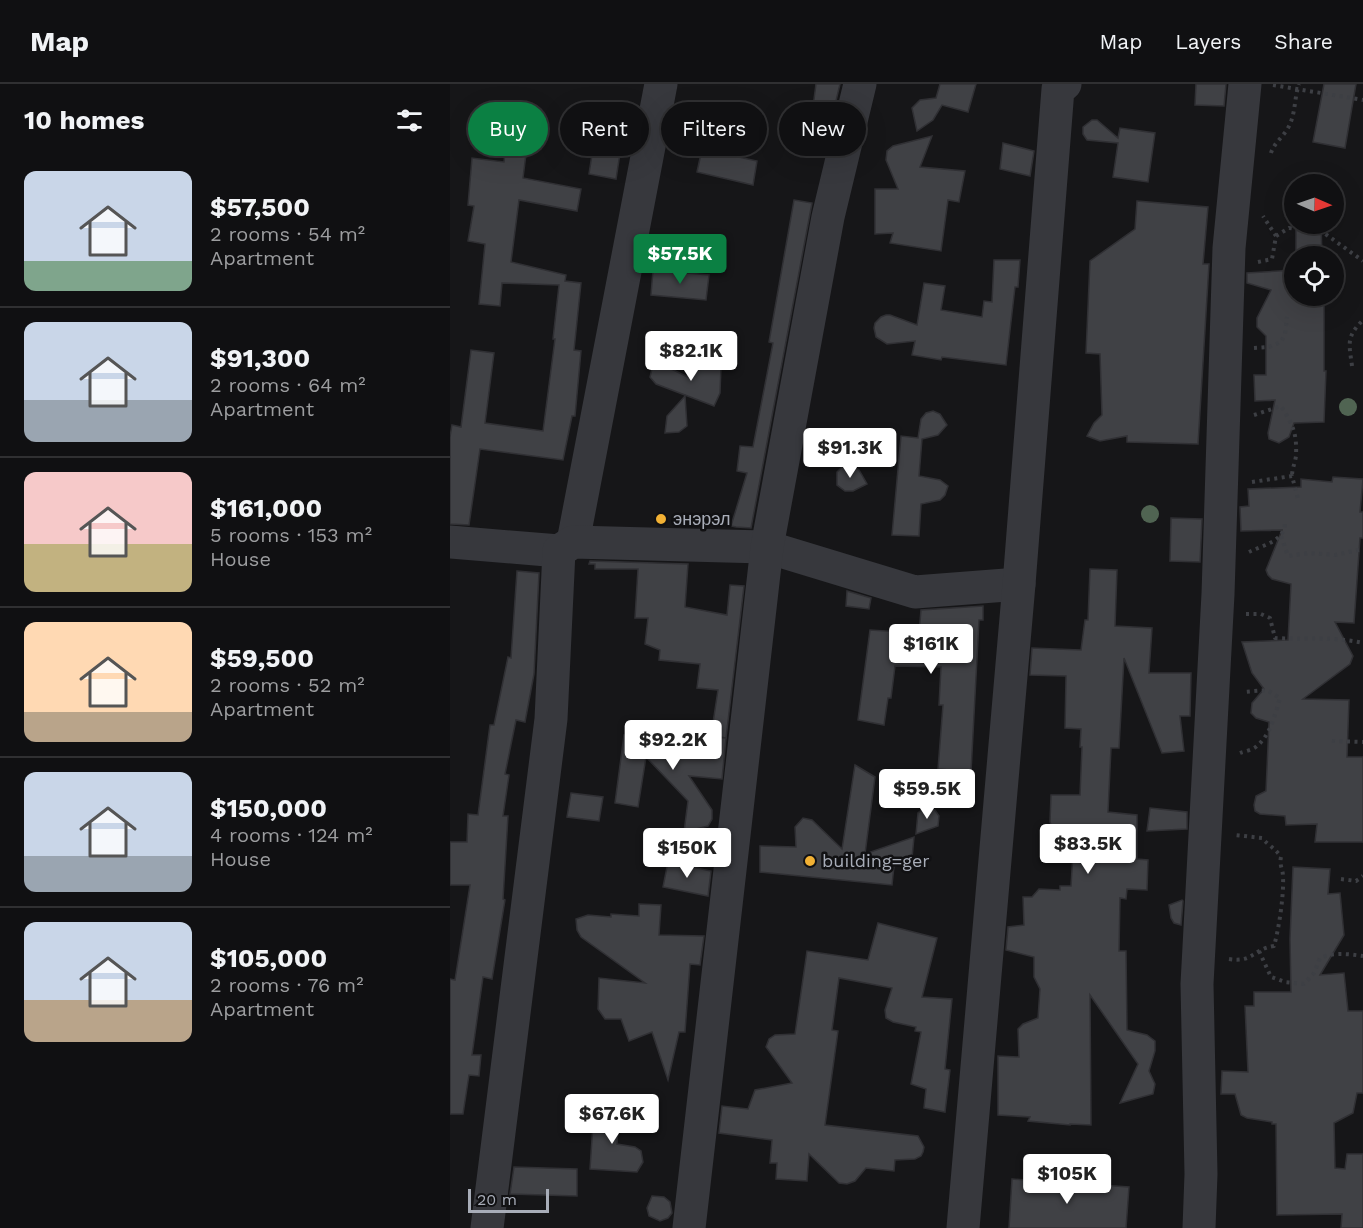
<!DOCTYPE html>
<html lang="en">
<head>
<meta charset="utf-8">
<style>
	body { margin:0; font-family:"Work Sans",sans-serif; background:#1e1e20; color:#f1f3f6; height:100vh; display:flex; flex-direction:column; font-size:22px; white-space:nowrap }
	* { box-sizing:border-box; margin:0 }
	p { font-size:20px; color:#9c9d9f }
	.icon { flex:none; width:33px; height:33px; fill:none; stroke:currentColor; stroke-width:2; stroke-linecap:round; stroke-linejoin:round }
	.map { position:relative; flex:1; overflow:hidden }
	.sheet { display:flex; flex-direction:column; background:#101012; width:450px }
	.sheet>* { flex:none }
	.top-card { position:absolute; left:18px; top:18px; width:570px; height:54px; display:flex; gap:12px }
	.needle { width:39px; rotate:92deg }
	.controls { position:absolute; left:834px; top:90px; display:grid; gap:12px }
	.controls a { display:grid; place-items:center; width:60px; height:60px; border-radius:50%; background:#101012; box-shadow:0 6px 24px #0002,0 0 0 2px #303032; font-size:30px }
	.scale { position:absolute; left:18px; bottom:15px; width:81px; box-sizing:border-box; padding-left:6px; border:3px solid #a8adb8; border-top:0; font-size:16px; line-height:21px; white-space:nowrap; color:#a8adb8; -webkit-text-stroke:4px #111113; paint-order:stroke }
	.price { position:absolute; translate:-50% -51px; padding:0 14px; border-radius:6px; background:#fff; color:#222; font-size:20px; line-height:39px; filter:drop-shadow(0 2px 3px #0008) }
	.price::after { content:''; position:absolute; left:50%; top:36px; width:18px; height:14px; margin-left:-9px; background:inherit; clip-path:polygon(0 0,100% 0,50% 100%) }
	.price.current { background:#0b8043; color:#fff }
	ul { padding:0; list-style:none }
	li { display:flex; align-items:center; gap:18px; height:150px; padding:0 24px }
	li+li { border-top:2px solid #303032 }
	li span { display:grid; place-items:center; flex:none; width:168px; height:120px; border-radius:12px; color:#555 }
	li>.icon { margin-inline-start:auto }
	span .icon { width:72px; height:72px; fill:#fffc; stroke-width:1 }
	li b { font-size:26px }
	h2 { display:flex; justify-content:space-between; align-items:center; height:72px; padding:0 24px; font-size:26px }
	.tag { padding:0 21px; border-radius:27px; background:#101012; box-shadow:0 6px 24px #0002,0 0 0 2px #303032; font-size:21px; line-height:54px }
	.tag.current { background:#0b8043; color:#fff }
	header { display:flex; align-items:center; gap:36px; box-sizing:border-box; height:84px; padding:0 30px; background:#101012; border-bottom:2px solid #303032 }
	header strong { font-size:28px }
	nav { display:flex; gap:33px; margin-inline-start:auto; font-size:21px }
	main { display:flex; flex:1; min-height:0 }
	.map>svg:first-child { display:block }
	.building { fill:#404145; stroke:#303034; stroke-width:1.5 }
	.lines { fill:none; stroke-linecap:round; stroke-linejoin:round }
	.path { stroke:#3d3f44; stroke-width:4; stroke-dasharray:3 4.5; stroke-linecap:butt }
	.minor { stroke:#37383d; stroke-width:33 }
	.tree { fill:#506452 }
	.poi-dot { fill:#f2b134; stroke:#111113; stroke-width:2 }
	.labels { text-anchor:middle; stroke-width:5; stroke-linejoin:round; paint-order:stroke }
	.poi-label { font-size:18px; fill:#a8adb8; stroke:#111113; text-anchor:start }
</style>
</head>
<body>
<header>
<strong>Map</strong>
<nav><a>Map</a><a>Layers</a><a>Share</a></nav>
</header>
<main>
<section class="sheet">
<h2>10 homes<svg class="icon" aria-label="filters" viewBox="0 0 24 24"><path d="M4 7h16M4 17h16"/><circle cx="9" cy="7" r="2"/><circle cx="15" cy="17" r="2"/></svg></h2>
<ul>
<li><span style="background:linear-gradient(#c9d6e8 75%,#7fa58c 0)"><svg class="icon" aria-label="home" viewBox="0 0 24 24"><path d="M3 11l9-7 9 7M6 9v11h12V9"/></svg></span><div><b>$57,500</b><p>2 rooms · 54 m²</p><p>Apartment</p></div></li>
<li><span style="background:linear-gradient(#c9d6e8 65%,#9aa5b1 0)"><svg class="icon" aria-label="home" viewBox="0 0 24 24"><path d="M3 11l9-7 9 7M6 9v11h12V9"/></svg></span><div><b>$91,300</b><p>2 rooms · 64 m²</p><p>Apartment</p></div></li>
<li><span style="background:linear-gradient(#f6c9c9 60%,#c2b280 0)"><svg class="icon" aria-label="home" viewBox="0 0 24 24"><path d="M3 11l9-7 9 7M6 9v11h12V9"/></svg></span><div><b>$161,000</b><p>5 rooms · 153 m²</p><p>House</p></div></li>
<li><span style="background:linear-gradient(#ffd9b3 75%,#b9a48a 0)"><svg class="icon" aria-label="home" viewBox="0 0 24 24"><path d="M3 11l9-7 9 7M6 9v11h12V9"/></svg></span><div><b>$59,500</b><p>2 rooms · 52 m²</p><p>Apartment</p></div></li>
<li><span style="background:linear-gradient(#c9d6e8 70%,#9aa5b1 0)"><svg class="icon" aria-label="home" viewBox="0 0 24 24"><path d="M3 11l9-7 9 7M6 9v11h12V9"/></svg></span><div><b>$150,000</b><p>4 rooms · 124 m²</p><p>House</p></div></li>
<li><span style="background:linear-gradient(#c9d6e8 65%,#b9a48a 0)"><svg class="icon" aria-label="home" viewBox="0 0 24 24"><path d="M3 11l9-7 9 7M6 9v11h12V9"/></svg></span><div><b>$105,000</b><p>2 rooms · 76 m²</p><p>Apartment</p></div></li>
</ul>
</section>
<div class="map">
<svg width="913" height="1144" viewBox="0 0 913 1144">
	<rect width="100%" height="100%" fill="#161618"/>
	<!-- building -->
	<g class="building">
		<polygon points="366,0 390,0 375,63 358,61"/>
		<polygon points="490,0 526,0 518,28 492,21 483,36 467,47 462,24 470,16 486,14"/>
		<polygon points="746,0 776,0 774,22 745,21"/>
		<polygon points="874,0 906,0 895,64 863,58"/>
		<polygon points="60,18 82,22 73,94 131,105 127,127 69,116 61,178 116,191 115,197 131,199 124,266 131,267 125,332 122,332 113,376 30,365 19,441 0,440 0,353 2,341 11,343 21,266 44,269 35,339 93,347 105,255 103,255 109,201 52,199 50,222 29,220 35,160 18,157 24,122 18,121 22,74 54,78"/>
		<polygon points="148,32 175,37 166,95 139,90"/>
		<polygon points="642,36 647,36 668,54 670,44 705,49 698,98 663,93 668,59 637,56 633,50 633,43"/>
		<polygon points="482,52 470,83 515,87 509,118 498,116 491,167 440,159 443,149 425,150 425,105 448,105 436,76 437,67 443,62"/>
		<polygon points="553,59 584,67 580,92 550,85"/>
		<polygon points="252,65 307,77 303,101 247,88"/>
		<polygon points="344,116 362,119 301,444 286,443 281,442 297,389 287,387 290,362 303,363 323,259 319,258"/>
		<polygon points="687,117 758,123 753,180 759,180 748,360 677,358 677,352 650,357 637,352 644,339 652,331 650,270 636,269 640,177 685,145"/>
		<polygon points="846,140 871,140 872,172 846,172"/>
		<polygon points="544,176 570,176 568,203 565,203 556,281 492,273 491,276 462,271 465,257 437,260 426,253 424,244 425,239 431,233 436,231 440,231 467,241 474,199 495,202 491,226 532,233 534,217 542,218"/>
		<polygon points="203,186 259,191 256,216 201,211"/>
		<polygon points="844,186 844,212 872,212 872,216 874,215 874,287 876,287 874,338 844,339 839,353 829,359 819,355 818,349 825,316 805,317 804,291 816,291 816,252 807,243 807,234 821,206 797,199 797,189"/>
		<polygon points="242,279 271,282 270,309 264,322 206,300 200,293 203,281 211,280 240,294"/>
		<polygon points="235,312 237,342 229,348 215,349 217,332"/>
		<polygon points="483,327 490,330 497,341 488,351 472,355 469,392 490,396 498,402 495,411 490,416 471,420 469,452 442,451 451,352 468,354 471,335 476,329"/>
		<polygon points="402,381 409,386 417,400 403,407 395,407 387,401 387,388 393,382"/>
		<polygon points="883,393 913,395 910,428 913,428 913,454 910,454 904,539 885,538 903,572 900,580 853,615 899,616 897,673 913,673 913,758 865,758 867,740 836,741 835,732 810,730 805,727 804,721 806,712 816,707 819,638 806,634 801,629 802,619 814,605 802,589 792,558 838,556 841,500 822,495 818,491 816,486 832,446 791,447 790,423 799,422 798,405 851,403 851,395 882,398"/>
		<polygon points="721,434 752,435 750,478 720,477"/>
		<polygon points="140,477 238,480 235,523 277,531 280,501 294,502 276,654 261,652 268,606 247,604 250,580 209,576 210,566 195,560 198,534 185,534 188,485 145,485 145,480 139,480"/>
		<polygon points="640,485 667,486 665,542 702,544 699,589 741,589 740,632 730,632 734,667 712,669 674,574 669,664 661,664 658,728 687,731 687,775 698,776 697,806 677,805 676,815 670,814 669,867 676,867 677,946 697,951 705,957 705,967 699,987 705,1000 703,1010 670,1019 688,980 640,911 641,1041 620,1040 620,1041 578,1037 580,1033 548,1031 548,972 569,973 568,945 573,940 588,934 590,905 584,893 584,873 556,866 558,843 574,841 573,813 582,813 589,805 610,806 610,802 621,802 624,752 603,746 600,738 601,711 630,711 632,663 630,663 631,645 615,644 616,592 580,591 582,564 631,566 635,536 638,536"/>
		<polygon points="67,487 89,489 84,590 75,638 66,636 55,690 59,691 53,732 58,732 53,815 55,816 42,895 33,893 22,971 31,971 29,992 19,991 13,1030 0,1030 0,895 5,896 20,801 0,801 0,758 17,758 18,730 28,731 40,641 44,641 58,573 61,574"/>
		<polygon points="397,507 421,514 419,525 396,522"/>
		<polygon points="533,522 533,536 529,536 521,688 488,685 493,621 489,621 491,583 445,582 441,614 438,614 434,641 408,636 420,546 469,549 471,526"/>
		<polygon points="174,651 213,658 220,654 242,657 243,651 276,654 272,695 239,692 262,726 262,735 258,742 234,748 238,717 196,673 188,723 165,719"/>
		<polygon points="405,681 425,693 415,770 464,753 462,774 456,779 444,782 442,801 310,788 310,762 346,763 345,743 353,734 362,736 392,765"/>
		<polygon points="121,709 153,713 149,737 117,733"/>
		<polygon points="480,723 485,726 489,732 488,742 466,750 468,729 474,724"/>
		<polygon points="700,724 737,728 737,745 697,747"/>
		<polygon points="218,778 261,787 258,812 213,803"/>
		<polygon points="843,783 880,785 878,810 890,809 894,851 870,891 894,889 898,927 913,927 913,1009 907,1009 903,1029 884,1039 885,1084 895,1085 897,1070 913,1070 913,1144 891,1144 892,1130 827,1131 826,1040 822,1040 822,1038 797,1034 791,1031 785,1010 771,1010 772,987 798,988 795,922 804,922 804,908 841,908 840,855"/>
		<polygon points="732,816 733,817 731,841 724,839 721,834 719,821"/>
		<polygon points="189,820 211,821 209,851 254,852 250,881 240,880 235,948 229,948 218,996 202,948 179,957 171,935 155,935 148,925 149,894 195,899 131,853 127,846 126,835 138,831 161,833 161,830 189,832"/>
		<polygon points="428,839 487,854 472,913 502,915 495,985 500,986 495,1028 474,1024 476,1005 461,1000 471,948 465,947 466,943 443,938 436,934 435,926 442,904 389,894 382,946 388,947 375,1041 468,1052 474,1063 473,1068 471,1072 465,1075 445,1076 444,1087 416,1084 405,1097 397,1100 389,1099 359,1070 357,1097 326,1095 327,1079 320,1079 322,1056 269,1049 272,1022 298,1025 305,1006 342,999 316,963 319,955 325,951 345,950 357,867 418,876"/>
		<polygon points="144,1025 169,1027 167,1060 185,1063 191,1067 193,1078 187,1088 140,1085"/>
		<polygon points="64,1083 127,1085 127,1112 60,1110"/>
		<polygon points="562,1095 679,1103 676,1144 559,1144"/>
		<polygon points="202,1112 214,1113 220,1118 222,1129 218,1134 210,1137 199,1132 197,1124"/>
	</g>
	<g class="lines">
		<!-- path -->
		<g class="path">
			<polyline points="823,1 913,16"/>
			<path d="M 821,69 C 824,59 833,53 838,44 C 846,30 844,14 849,0"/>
			<polyline points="826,152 839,144 874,149 913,177"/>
			<polyline points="808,178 822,175 826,152 813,132"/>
			<polyline points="804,264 819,263 831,258 835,250 837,233"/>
			<path d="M 902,282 C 899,259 896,253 913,236"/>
			<path d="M 804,331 L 831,322 C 843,341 847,349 846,372 C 845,379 842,385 842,392"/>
			<polyline points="802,398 842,392 848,415"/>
			<polyline points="831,452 838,472 859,469 885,471 913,465"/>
			<path d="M 799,468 C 813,461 833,458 835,440"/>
			<path d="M 796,530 L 811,530 L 820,534 L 825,554 C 855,556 883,552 913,559"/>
			<polyline points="882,657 913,658"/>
			<path d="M 790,669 C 795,667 803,666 807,662 C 821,650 825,630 830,614 L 817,606 L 793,608"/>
			<polyline points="891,795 906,797 913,792"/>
			<path d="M 809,867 L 821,893 L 835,898 L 854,900 L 864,889 L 870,874 C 884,868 898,870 913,872"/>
			<path d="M 779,875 C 803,879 803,865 824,862 C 829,845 834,810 833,793 C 833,785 829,781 831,773 C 826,765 819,762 812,754 L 785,751"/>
		</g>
		<!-- minor -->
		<g class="minor">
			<polyline points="0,458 109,467"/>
			<polyline points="123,458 211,0"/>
			<polyline points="37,1144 101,635 109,467 123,458 317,463 465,508 569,500"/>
			<polyline points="239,1144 317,463 378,133 410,0"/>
			<polyline points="513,1144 569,500 608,5 615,0"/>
			<polyline points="749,1144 751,1090 747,900 768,510 779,164 795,0"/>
		</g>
	</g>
	<!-- trees -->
	<g class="tree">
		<circle cx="898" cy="323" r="9"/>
		<circle cx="700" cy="430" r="9"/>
	</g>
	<!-- markers -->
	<g class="poi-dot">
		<circle cx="211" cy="435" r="6"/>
		<circle cx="360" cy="777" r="6"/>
	</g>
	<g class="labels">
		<!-- poi labels -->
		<g class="poi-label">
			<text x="223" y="441">энэрэл</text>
			<text x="372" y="783">building=ger</text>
		</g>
	</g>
</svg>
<div class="controls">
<a><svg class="needle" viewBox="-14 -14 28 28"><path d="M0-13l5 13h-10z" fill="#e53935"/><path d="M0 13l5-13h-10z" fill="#9c9d9f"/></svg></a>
<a><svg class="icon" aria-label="locate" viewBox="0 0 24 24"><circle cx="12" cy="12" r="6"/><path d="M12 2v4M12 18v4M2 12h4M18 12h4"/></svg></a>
</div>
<div class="scale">20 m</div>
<b class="price current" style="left:230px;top:201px">$57.5K</b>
<b class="price" style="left:241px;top:298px">$82.1K</b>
<b class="price" style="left:400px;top:395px">$91.3K</b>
<b class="price" style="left:481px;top:591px">$161K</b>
<b class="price" style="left:223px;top:687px">$92.2K</b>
<b class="price" style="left:477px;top:736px">$59.5K</b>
<b class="price" style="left:638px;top:791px">$83.5K</b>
<b class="price" style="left:237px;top:795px">$150K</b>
<b class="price" style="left:162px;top:1061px">$67.6K</b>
<b class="price" style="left:617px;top:1121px">$105K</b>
<div class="top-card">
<a class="tag current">Buy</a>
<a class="tag">Rent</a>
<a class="tag">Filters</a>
<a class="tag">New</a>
</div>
</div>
</main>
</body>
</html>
